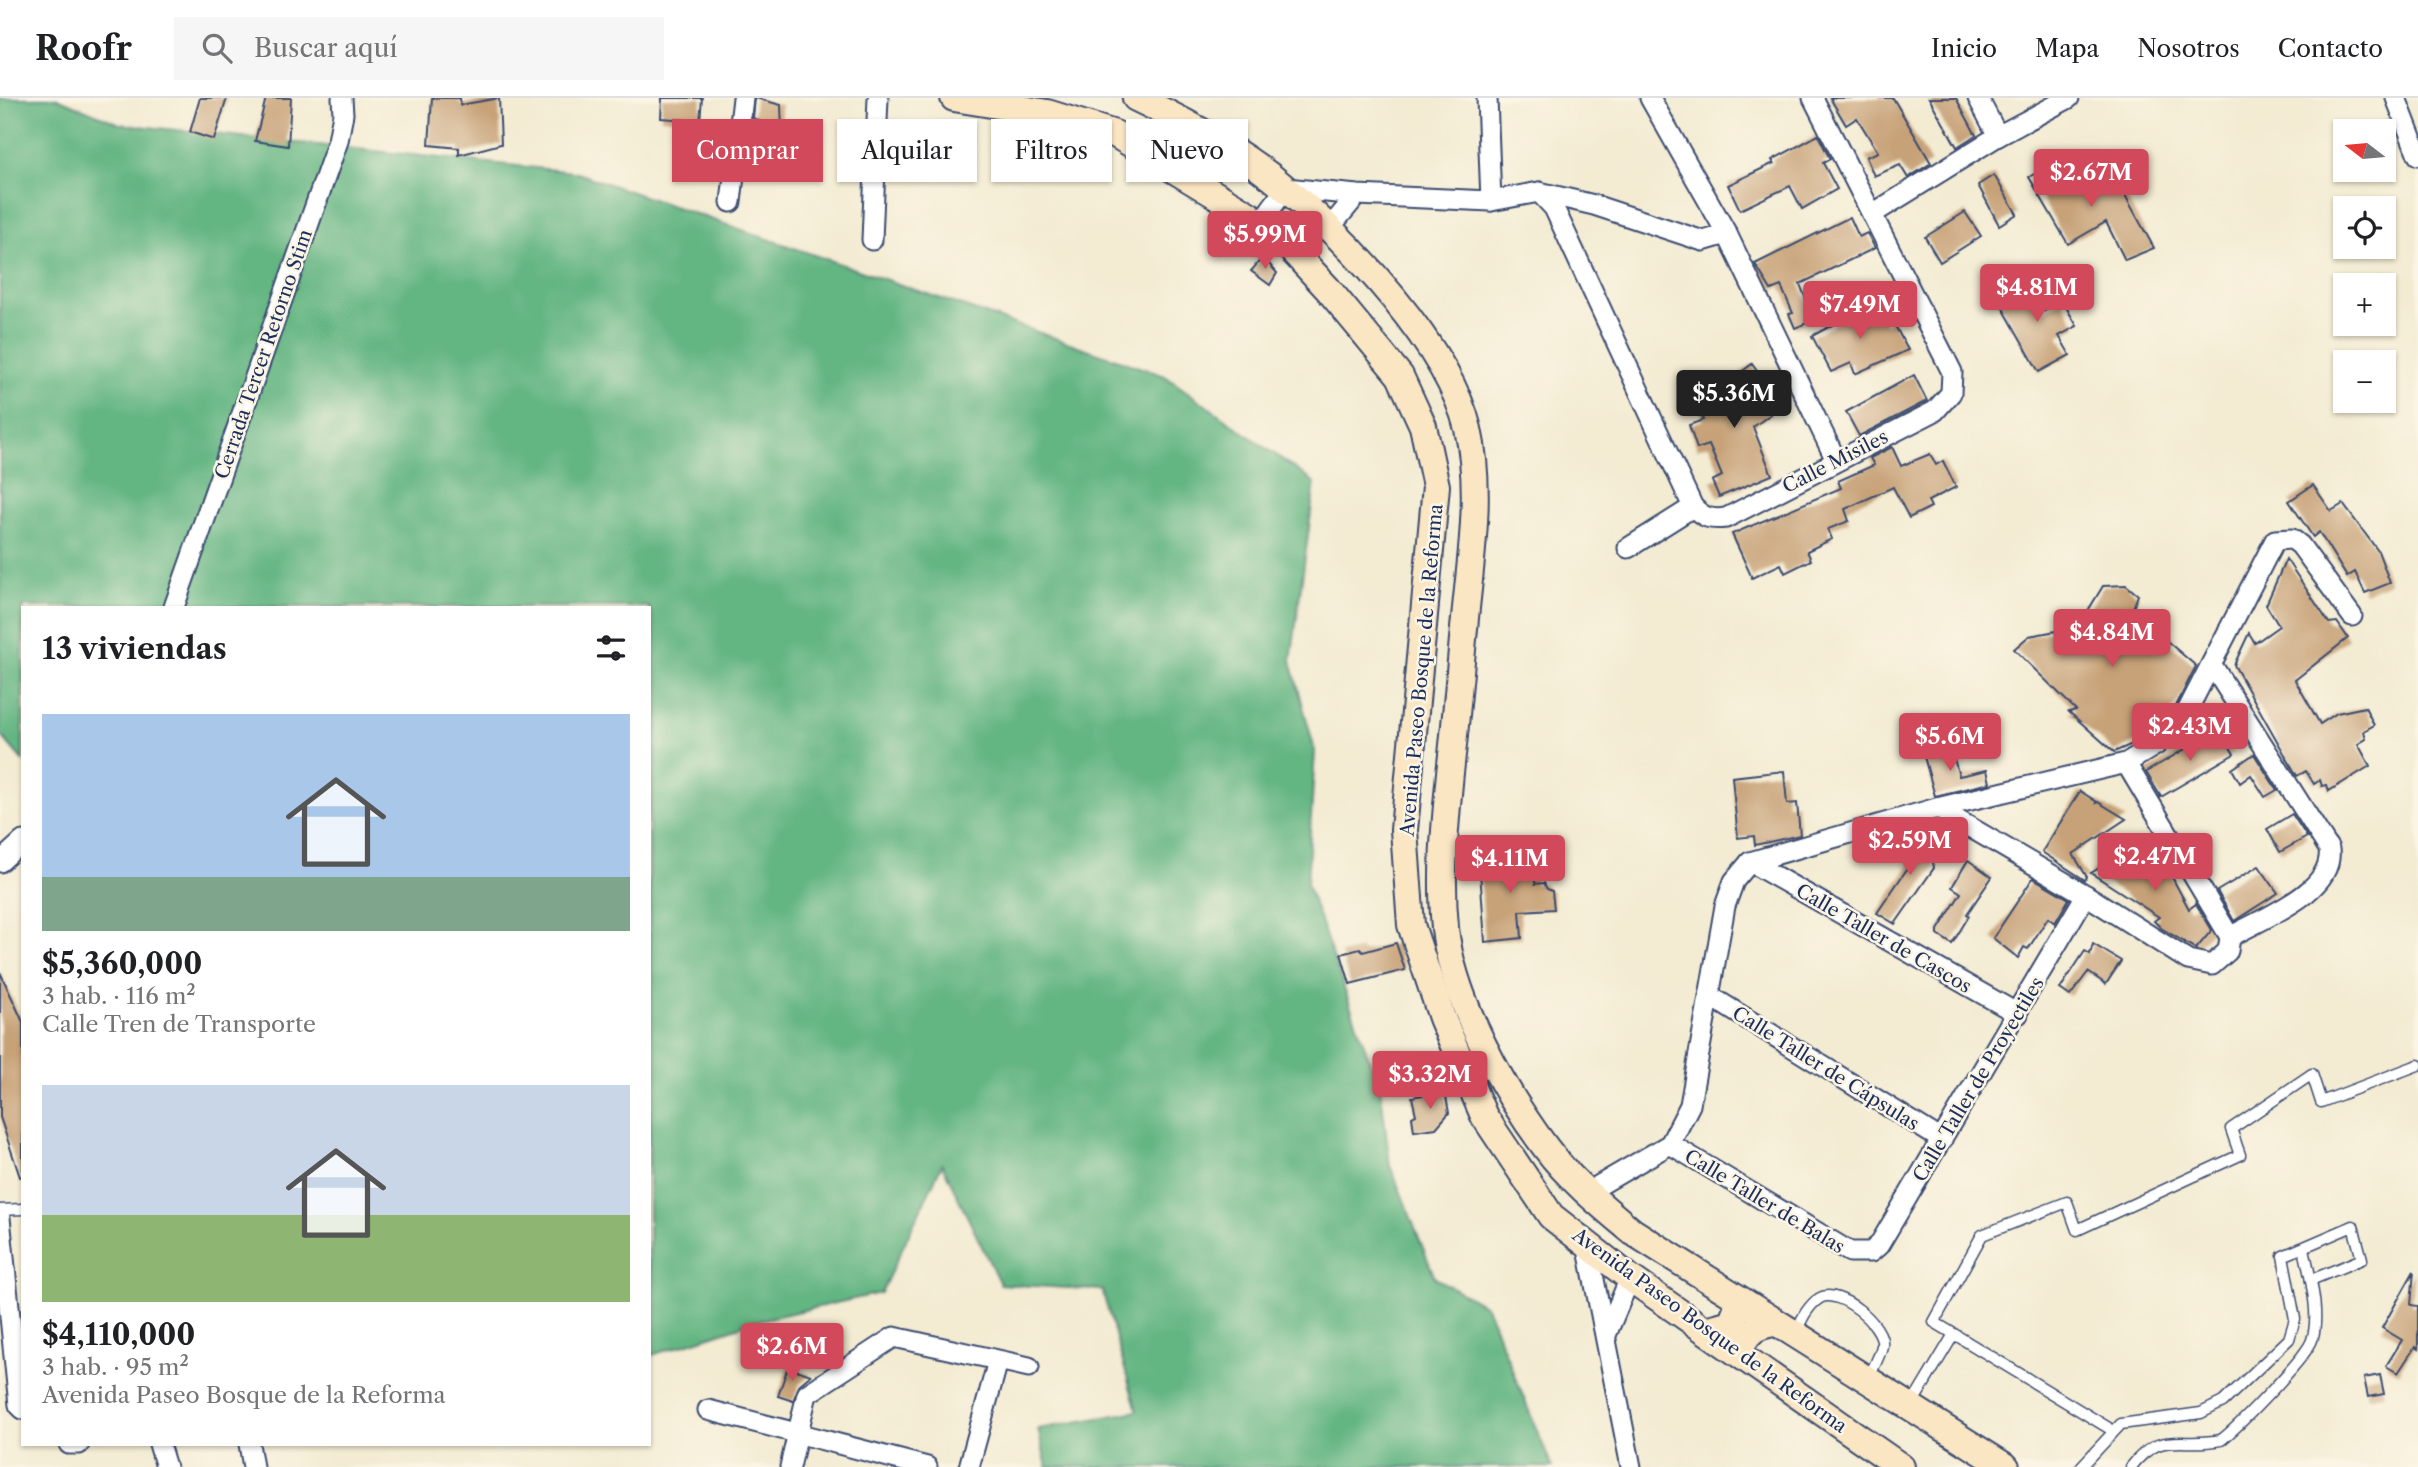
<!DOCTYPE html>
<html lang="es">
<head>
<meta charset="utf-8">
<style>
	body { margin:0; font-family:"Libre Caslon Text",serif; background:#f6f6f6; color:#202124; height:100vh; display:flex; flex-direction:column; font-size:26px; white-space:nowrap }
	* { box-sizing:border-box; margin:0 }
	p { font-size:23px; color:#757577 }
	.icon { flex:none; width:38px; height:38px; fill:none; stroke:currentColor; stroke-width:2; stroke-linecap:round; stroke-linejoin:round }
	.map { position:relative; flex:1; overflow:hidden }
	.panel { position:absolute; left:21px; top:508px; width:630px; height:840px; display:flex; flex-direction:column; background:#fff; border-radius:0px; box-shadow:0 2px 5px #0004 }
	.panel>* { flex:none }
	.guide { position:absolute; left:672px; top:21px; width:665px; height:63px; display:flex; gap:14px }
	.needle { width:46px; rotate:286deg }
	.buttons { position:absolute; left:2333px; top:21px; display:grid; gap:14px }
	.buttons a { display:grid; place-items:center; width:63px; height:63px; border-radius:0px; background:#fff; box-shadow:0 2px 5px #0004; font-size:35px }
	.price { position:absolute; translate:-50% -60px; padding:0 16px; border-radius:7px; background:#d1495b; color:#fff; font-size:23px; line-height:46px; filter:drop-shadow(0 2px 4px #0008) }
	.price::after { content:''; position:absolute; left:50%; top:42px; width:21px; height:16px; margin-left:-10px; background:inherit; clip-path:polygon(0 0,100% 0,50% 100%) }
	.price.selected { background:#222; color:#fff }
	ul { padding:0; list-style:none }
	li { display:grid; align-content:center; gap:14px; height:371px; padding:0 21px }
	li span { display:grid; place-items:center; height:217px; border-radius:0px; color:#555 }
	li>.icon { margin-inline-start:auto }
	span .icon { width:126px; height:126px; fill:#fffc; stroke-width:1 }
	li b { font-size:30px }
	h2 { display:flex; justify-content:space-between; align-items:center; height:84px; padding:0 21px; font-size:30px }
	.pill { padding:0 24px; border-radius:0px; background:#fff; box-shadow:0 2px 5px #0004; font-size:24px; line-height:63px }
	.pill.selected { background:#d1495b; color:#fff }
	header { display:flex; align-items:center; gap:42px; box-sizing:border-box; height:98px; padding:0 35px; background:#fff; border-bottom:2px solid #e0e0e0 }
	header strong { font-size:33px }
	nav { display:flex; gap:38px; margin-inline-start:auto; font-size:24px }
	.search { width:490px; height:63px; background:#f6f6f6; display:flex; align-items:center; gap:18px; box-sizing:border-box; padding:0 24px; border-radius:0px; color:#757577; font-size:26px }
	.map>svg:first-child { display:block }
	.forest { fill:#63b582; stroke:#3f7270; stroke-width:2 }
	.building { fill:#c7a278 }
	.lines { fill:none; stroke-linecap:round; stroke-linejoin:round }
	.lane-casing { stroke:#3b4b6f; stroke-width:13 }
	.street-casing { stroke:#3b4b6f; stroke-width:23 }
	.secondary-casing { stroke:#3b4b6f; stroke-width:30 }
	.lane { stroke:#fff; stroke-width:10 }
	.street { stroke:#fff; stroke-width:19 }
	.secondary { stroke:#fbe6c4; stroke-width:26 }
	.labels { text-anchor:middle; stroke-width:5; stroke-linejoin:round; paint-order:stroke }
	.street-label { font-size:19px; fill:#1b2f5e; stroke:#fcf5e5 }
</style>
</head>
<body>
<header>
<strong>Roofr</strong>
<div class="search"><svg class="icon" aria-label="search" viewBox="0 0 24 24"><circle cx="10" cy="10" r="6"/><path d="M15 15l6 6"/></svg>Buscar aquí</div>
<nav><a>Inicio</a><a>Mapa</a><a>Nosotros</a><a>Contacto</a></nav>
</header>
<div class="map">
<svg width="2418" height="1369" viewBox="0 0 2418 1369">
	<rect width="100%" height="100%" fill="#fcf5e5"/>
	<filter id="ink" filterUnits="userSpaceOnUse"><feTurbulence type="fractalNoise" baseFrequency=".0143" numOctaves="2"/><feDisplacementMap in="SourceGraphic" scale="14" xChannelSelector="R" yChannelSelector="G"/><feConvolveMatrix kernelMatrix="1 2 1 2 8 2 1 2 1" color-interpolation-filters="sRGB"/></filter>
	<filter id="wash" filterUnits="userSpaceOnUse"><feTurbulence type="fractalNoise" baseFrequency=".00686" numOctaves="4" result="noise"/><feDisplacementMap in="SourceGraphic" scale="28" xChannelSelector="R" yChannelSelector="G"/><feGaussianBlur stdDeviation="1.57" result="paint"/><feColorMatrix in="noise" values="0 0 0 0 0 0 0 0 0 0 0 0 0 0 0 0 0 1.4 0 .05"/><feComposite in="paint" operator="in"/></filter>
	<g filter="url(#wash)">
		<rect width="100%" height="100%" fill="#f3ebd2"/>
		<!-- forest -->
		<polygon class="forest" points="0,0 57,0 120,26 574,74 1165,278 1315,385 1291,563 1315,653 1307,786 1381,994 1390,1067 1435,1180 1486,1208 1552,1369 1047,1369 1038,1331 1137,1313 1102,1192 1000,1186 942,1066 881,1195 756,1223 649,1258 649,509 23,509 23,663 0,636"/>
		<g id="blocks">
			<!-- building -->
			<g class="building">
				<polygon points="200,0 227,0 214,42 190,34"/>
				<polygon points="266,0 291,0 288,48 255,43"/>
				<polygon points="432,0 460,0 460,7 499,0 501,46 459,57 459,50 429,47"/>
				<polygon points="662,0 702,0 700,23 661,20"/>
				<polygon points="755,0 781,7 782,33 753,20"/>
				<polygon points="1830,0 1893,0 1931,65 1908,80 1900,67 1874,78 1866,59 1878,54 1857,20 1846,27"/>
				<polygon points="1929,0 1956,0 1976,37 1957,49"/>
				<polygon points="1818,37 1830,61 1823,65 1837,91 1802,111 1790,88 1740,112 1728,87 1774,65 1772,62"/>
				<polygon points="2059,62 2076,91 2106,71 2114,89 2120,88 2154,150 2125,162 2106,124 2068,146 2029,79"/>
				<polygon points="1994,77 2017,116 1999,127 1978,87"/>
				<polygon points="1965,114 1981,138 1940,164 1925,139"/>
				<polygon points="1850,119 1859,139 1867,135 1875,150 1800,186 1814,222 1795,230 1789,216 1793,215 1781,188 1771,192 1755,166"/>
				<polygon points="1263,159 1277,175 1270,187 1251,173"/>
				<polygon points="2026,181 2044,213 2062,202 2077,228 2059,238 2070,257 2039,274 1996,198"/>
				<polygon points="1873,205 1885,226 1892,222 1908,252 1855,276 1851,265 1831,274 1812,238"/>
				<polygon points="1752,266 1767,287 1756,295 1771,316 1753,329 1772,377 1719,399 1712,383 1722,378 1709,347 1697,351 1689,327 1703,322 1695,296 1728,284"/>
				<polygon points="1914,277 1927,303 1859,338 1846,314"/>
				<polygon points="1892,349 1901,368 1930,356 1936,367 1943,363 1956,389 1928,403 1931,409 1909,420 1893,389 1845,411 1849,423 1828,431 1832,441 1807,453 1811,462 1785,475 1781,466 1752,480 1732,436 1841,390 1838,383 1874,367 1870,360"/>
				<polygon points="2313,387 2331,413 2343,406 2378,453 2390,485 2365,495 2355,474 2347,479 2319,434 2313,439 2289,403"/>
				<polygon points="2286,461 2329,525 2337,524 2348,540 2295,582 2320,626 2337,615 2365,609 2374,627 2364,633 2366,641 2358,646 2370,668 2329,693 2327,687 2322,688 2320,682 2314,686 2306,673 2297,678 2234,567 2249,535 2255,545 2279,528 2266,507"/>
				<polygon points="2126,487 2138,497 2132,513 2196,568 2176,608 2155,630 2153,628 2137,644 2114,654 2069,614 2076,612 2014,551 2029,538 2078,529 2103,488"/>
				<polygon points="2219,631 2234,656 2161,699 2146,674"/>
				<polygon points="1950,647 1959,678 1987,672 1990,685 1935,698 1923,655"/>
				<polygon points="2254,656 2277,692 2265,699 2251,677 2240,685 2232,671"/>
				<polygon points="1784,673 1787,706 1797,705 1800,737 1755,747 1754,738 1738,740 1732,679"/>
				<polygon points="2080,693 2097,704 2095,706 2098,704 2126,721 2073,756 2087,779 2085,782 2042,754"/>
				<polygon points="2292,716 2307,739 2280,754 2267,731"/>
				<polygon points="1928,735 1934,770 1895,826 1877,815 1909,768 1904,739"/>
				<polygon points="2142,744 2159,755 2189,811 2196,806 2212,832 2196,851 2161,830 2154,823 2159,819 2091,775"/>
				<polygon points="1479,759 1535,760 1535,786 1544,785 1547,791 1552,793 1554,811 1520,813 1522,840 1485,844"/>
				<polygon points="1968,762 1992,779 1967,816 1969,818 1952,846 1938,837 1938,832 1961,795 1952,789"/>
				<polygon points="2259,768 2278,795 2234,823 2217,793"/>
				<polygon points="2033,780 2069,801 2055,825 2048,820 2028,851 2024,849 2018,860 1993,840"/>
				<polygon points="1396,845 1405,872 1350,886 1341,856 1360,851 1363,854"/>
				<polygon points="2093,846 2121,863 2106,886 2088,874 2070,898 2060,891 2085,853 2090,856"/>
				<polygon points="0,874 23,924 23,1078 20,1079 0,1019"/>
				<polygon points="1445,993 1449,1015 1436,1030 1414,1033 1412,1019 1416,1017 1412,999"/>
				<polygon points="2414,1173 2411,1207 2418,1208 2418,1251 2415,1249 2398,1275 2386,1268 2402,1242 2382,1230"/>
				<polygon points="788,1269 811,1277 800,1286 793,1303 778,1298"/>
				<polygon points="2380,1277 2384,1296 2368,1299 2364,1280"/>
			</g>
		</g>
	</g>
	<g filter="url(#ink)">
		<use href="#blocks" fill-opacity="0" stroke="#3b4b6f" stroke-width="2"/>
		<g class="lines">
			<!-- lane casing -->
			<g class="lane-casing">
				<g id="lane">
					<polyline points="0,1112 23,1111"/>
					<path d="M 1795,1236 C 1801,1223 1807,1208 1820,1200 C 1838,1189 1886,1227 1882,1248 C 1880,1258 1873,1270 1869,1279"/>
					<polyline points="1954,1236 1934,1224 1982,1137 2067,1104 2077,1132 2240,1057 2231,1031 2312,976 2321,1004 2418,967"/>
					<polyline points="1912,1306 1954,1236 2112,1332"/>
					<polyline points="2081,1369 2121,1326 2201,1315 2223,1304 2289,1241 2295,1221 2283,1158 2353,1128 2362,1161 2311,1182"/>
					<path d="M 2131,1369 C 2160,1331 2179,1350 2221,1342 C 2238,1329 2306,1260 2312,1242 C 2321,1215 2309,1176 2304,1150"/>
				</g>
			</g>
			<!-- street casing -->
			<g class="street-casing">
				<g id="street">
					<polyline points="1487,0 1491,103"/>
					<polyline points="1650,0 1727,136 1836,362"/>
					<polyline points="1978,0 1998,38"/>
					<polyline points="2396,0 2418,57"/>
					<path d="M 1539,94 L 1554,110 L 1693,409 C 1704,420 1711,422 1726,420 L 1935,313 L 1951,295 L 1952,274 L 1813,0"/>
					<polyline points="731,104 743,0"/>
					<polyline points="1874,115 1998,38 2069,0"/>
					<polyline points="1261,124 1286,90 1357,97 1491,103 1539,94 1594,107 1703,143 1727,136"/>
					<polyline points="1272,134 1328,132 1357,97"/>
					<polyline points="872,142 878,0"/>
					<polyline points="1628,450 1693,409"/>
					<polyline points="174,509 338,43 343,16 342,0"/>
					<path d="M 2212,567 L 2329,751 C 2335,794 2262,820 2230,839"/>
					<polyline points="1937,710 2086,797 2188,862 2212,867 2228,853 2230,839 2126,665"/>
					<polyline points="0,764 23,743"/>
					<polyline points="1750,764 2018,916"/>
					<polyline points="1710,898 1942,1042"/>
					<polyline points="1670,1046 1850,1154 1871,1154 1879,1147 2086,797"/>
					<polyline points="1586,1095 1670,1046 1690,1007 1725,808 1734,783 1750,764 1937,710 2126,665 2156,647 2186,615 2275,442 2292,441 2300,447 2352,518"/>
					<polyline points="0,1120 19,1307 23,1311"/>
					<polyline points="1587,1146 1631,1369"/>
					<polyline points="1606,1237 1630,1180"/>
					<polyline points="708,1312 927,1369"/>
					<polyline points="69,1346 79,1346"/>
					<polyline points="159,1346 166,1369"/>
					<polyline points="249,1346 253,1369"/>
					<polyline points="790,1369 807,1296 894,1239 1029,1269"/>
					<polyline points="969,1369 998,1263"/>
				</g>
			</g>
			<!-- secondary casing -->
			<g class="secondary-casing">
				<g id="secondary">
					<polyline points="954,0 1047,15 1115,36 1249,117 1291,151 1328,191 1400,278 1423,328 1436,388 1404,732 1411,827 1442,920 1484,1018 1551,1118 1630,1180 1901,1369"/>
					<path d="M 1136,0 C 1187,24 1243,54 1286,91 C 1350,145 1448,248 1468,331 C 1482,392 1471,458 1465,520 C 1460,571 1456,623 1450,675 C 1445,727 1440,777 1445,830 C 1452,900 1503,993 1546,1050 C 1570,1082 1602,1108 1633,1134 L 2006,1369"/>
					<polyline points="1705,1232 1731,1225 1740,1203"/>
					<path d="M 1744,1259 L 1741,1250 C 1747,1233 1758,1227 1774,1225"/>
				</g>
			</g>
			<!-- lane -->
			<use href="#lane" class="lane"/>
			<!-- street -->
			<use href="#street" class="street"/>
			<!-- secondary -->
			<use href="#secondary" class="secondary"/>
		</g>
	</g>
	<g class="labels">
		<!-- street labels -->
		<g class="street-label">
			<text transform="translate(263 256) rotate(-71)" y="7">Cerrada Tercer Retorno Stim</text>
			<text transform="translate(1835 363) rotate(-27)" y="7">Calle Misiles</text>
			<text transform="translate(1421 572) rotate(-85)" y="7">Avenida Paseo Bosque de la Reforma</text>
			<text transform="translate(1884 840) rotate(30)" y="7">Calle Taller de Cascos</text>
			<text transform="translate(1826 970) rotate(32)" y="7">Calle Taller de Cápsulas</text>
			<text transform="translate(1978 981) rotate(-59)" y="7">Calle Taller de Proyectiles</text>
			<text transform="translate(1765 1103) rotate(31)" y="7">Calle Taller de Balas</text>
			<text transform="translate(1710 1232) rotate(36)" y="7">Avenida Paseo Bosque de la Reforma</text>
		</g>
	</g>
</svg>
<div class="buttons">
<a><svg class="needle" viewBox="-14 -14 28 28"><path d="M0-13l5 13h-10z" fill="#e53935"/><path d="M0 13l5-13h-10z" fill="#757577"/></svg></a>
<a><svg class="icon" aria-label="locate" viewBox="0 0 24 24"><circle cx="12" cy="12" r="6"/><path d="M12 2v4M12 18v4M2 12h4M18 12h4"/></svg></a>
<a>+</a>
<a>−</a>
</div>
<b class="price" style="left:2091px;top:111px">$2.67M</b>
<b class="price" style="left:1265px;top:173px">$5.99M</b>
<b class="price" style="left:2037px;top:226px">$4.81M</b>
<b class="price" style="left:1860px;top:243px">$7.49M</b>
<b class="price selected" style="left:1734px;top:332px">$5.36M</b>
<b class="price" style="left:2112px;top:571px">$4.84M</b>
<b class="price" style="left:2190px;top:665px">$2.43M</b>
<b class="price" style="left:1950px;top:675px">$5.6M</b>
<b class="price" style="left:1910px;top:779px">$2.59M</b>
<b class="price" style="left:2155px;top:795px">$2.47M</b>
<b class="price" style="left:1510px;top:797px">$4.11M</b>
<b class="price" style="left:1430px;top:1013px">$3.32M</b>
<b class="price" style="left:792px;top:1285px">$2.6M</b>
<div class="guide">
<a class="pill selected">Comprar</a>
<a class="pill">Alquilar</a>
<a class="pill">Filtros</a>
<a class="pill">Nuevo</a>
</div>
<section class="panel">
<h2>13 viviendas<svg class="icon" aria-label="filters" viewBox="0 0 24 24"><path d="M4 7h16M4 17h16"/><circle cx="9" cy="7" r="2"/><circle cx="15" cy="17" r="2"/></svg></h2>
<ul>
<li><span style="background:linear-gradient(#a9c7e8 75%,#7fa58c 0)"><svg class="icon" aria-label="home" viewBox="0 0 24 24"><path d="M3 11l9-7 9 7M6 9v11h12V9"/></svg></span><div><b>$5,360,000</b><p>3 hab. · 116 m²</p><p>Calle Tren de Transporte</p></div></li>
<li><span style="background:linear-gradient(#c9d6e8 60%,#8fb573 0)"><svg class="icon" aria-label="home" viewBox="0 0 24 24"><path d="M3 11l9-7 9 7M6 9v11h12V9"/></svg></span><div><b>$4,110,000</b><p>3 hab. · 95 m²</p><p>Avenida Paseo Bosque de la Reforma</p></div></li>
</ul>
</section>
</div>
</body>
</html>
